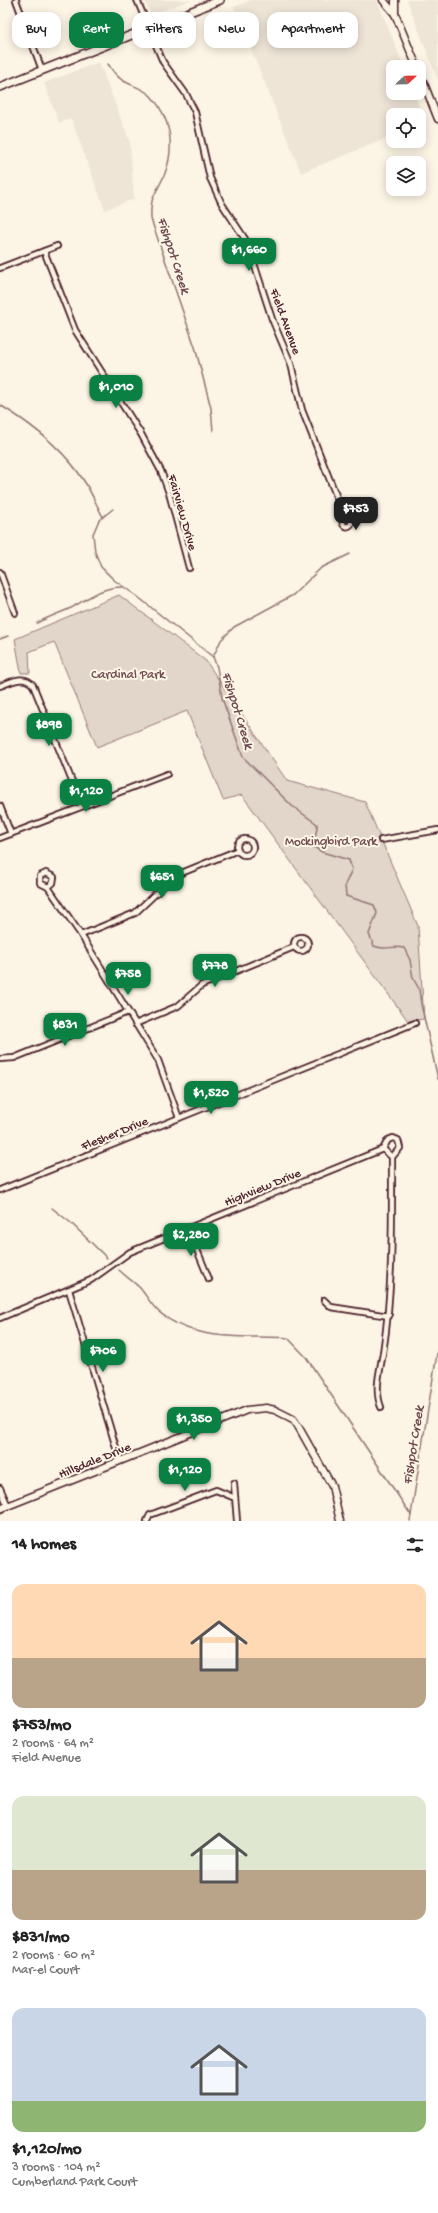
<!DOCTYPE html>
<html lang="en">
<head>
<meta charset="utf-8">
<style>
	body { margin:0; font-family:"Gochi Hand",sans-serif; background:#f2f2f2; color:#222; height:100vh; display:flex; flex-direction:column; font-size:15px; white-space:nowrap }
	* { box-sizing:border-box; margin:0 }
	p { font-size:13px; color:#767676 }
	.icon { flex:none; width:22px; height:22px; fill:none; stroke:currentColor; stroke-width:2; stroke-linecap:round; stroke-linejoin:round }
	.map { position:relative; height:1521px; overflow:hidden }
	.details { display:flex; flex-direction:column; background:#fff; flex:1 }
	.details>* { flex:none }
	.hud { position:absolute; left:12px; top:12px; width:414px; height:36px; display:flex; gap:8px }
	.needle { width:26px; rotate:68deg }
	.fabs { position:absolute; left:386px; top:60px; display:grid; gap:8px }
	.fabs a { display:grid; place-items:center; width:40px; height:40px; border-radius:8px; background:#fff; box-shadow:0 2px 10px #0003; font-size:20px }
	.price { position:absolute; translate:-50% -34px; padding:0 9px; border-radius:8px; background:#0b8043; color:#fff; font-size:13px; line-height:26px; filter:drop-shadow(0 1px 2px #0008) }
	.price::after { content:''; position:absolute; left:50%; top:24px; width:12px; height:9px; margin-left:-6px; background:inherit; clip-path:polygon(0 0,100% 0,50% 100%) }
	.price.on { background:#222; color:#fff }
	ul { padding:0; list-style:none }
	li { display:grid; align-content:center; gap:8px; height:212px; padding:0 12px }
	li span { display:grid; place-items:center; height:124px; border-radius:12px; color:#555 }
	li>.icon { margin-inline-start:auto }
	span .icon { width:72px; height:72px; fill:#fffc; stroke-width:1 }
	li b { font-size:17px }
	h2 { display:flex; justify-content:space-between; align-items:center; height:48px; padding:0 12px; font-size:17px }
	.chip { padding:0 14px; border-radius:12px; background:#fff; box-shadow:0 2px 10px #0003; font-size:14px; line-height:36px }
	.chip.on { background:#0b8043; color:#fff }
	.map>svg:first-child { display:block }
	.built { fill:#eee5d7 }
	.green { fill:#e2d5ca; stroke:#967a7a }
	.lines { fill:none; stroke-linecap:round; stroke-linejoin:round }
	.stream { stroke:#917474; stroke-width:1.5 }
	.street-casing { stroke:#4a1f2b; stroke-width:8 }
	.secondary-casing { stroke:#4a1f2b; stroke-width:9 }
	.primary-casing { stroke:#4a1f2b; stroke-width:10 }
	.street { stroke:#fcf5e5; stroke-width:4.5 }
	.secondary { stroke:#fcf5e5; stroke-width:6 }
	.primary { stroke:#fcf5e5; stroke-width:7 }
	.labels { text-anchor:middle; stroke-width:4; stroke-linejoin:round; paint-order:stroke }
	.street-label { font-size:13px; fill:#4a1f2b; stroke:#fcf5e5 }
	.park-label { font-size:13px; fill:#704c53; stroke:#fcf5e5 }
	.water-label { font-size:14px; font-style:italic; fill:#6d4950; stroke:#fcf5e5 }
</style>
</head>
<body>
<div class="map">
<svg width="438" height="1521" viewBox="0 0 438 1521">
	<rect width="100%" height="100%" fill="#fcf5e5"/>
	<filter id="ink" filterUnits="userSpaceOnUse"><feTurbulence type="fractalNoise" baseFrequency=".025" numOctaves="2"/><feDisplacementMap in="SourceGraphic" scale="8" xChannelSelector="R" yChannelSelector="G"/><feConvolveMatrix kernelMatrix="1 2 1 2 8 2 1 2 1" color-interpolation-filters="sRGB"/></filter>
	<g filter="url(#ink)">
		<!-- built -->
		<g class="built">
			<polygon points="144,0 190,0 151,15"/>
			<polygon points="251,0 377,0 404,67 393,67 393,93 414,93 426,123 419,126 419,115 393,115 393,136 301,173 234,7"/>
			<polygon points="407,0 438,0 438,81"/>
			<polygon points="99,62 130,142 134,199 105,210 71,119 59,123 44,83"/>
		</g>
		<!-- green -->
		<polygon class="green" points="119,595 206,661 287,781 365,802 418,926 424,1019 408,1021 242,795 223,800 187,711 97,747 54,642 29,652 30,673 21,673 15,639"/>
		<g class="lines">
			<!-- stream -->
			<g class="stream">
				<path d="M 108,64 C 112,70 116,76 122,80 C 132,86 143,88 151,96 C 172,119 175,149 164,176 C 155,196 150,195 151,219 L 195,347 L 211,408 L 213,431"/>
				<path d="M 0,405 C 33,425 66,451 86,484 C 92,494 97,506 103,517"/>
				<path d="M 113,509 L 99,520 L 93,534 L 95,552 L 101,567 L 114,580 L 138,597 L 213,657 L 217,667 L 222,698 L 243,757 L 292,806 L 317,824 C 318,832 313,838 314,847 L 322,852 L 349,860 L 352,869 L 345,885 L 346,896 L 374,905 L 377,913 L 369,934 L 374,946 C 387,951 390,945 404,948 L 410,960 L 413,978 L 419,989 L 421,1004 L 438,1079"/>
				<path d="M 37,623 C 48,617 60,613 71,608 C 89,598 101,587 122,587"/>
				<polyline points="0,639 8,636"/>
				<polyline points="213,657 221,640 234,627 293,595 321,568 350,554"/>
				<polyline points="52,1208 71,1223 107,1258"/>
				<path d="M 119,1270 C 125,1276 133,1281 140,1288 C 146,1295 151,1305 159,1312 C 195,1343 245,1335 288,1338 L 306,1357 L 411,1515"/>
				<polyline points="410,1521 438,1347"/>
			</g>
			<!-- street casing -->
			<g class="street-casing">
				<g id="street">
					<polyline points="16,0 42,70"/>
					<polyline points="137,0 163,62 186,94 195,112 210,178 222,204 245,239 250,251 272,319 291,364 302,410 345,518"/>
					<polyline points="44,251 75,330 141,434 161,471 169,493 189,568"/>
					<polyline points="0,268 57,246"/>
					<circle cx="347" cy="522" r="4.5"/>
					<polyline points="0,572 15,613"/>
					<path d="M 0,686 C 11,682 24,674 33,685 L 82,806"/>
					<polyline points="0,806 11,834"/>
					<polyline points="0,838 167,774"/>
					<circle cx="245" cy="847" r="8"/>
					<polyline points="381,840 438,830"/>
					<polyline points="48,887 53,883 54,877 46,873 40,876 40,883 48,887 81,935 158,1060 179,1118"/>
					<polyline points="81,935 135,913 169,881 179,874 238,850"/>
					<circle cx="301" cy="944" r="7"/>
					<polyline points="135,1024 178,1006 202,985 294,947"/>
					<polyline points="0,1059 14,1058 128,1012"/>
					<polyline points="0,1190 415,1023"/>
					<polyline points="188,1228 209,1279"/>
					<polyline points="69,1290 120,1461"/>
					<polyline points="324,1300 331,1307 389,1316"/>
					<polyline points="0,1318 91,1280 130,1252 383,1149 388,1140 393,1138 398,1140 400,1148 392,1157"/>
					<path d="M 381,1407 C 374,1389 380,1371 383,1353 C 393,1287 392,1224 392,1157 L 383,1149"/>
					<polyline points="234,1483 237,1521"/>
					<polyline points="0,1488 8,1506"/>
					<polyline points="147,1521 150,1515 216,1490 235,1498"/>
				</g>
			</g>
			<!-- secondary casing -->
			<g class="secondary-casing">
				<g id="secondary">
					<polyline points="383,0 395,14 417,67"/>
					<polyline points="395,14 395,0"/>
					<polyline points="419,71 438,119"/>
					<polyline points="0,1509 247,1410 266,1408 275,1410 293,1419 298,1426 332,1486 340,1521"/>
				</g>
			</g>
			<!-- primary casing -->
			<g class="primary-casing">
				<polyline id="primary" points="0,87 220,0"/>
			</g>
			<!-- street -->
			<use href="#street" class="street"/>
			<!-- secondary -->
			<use href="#secondary" class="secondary"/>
			<!-- primary -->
			<use href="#primary" class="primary"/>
		</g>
	</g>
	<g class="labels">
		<!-- street labels -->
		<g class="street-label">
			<text transform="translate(287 321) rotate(70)" y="5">Field Avenue</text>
			<text transform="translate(184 512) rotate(74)" y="5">Fairview Drive</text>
			<text transform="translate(114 1132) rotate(-22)" y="5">Flesher Drive</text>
			<text transform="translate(262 1186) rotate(-22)" y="5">Highview Drive</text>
			<text transform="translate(94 1459) rotate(-22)" y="5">Hillsdale Drive</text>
		</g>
		<!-- park labels -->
		<g class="park-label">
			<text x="128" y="678">Cardinal Park</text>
			<text x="331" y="845">Mockingbird Park</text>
		</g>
		<!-- water labels -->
		<g class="water-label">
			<text transform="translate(175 255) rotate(72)" y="5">Fishpot Creek</text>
			<text transform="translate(239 710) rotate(73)" y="5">Fishpot Creek</text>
			<text transform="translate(412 1445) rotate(-81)" y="5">Fishpot Creek</text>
		</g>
	</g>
</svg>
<div class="fabs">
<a><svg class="needle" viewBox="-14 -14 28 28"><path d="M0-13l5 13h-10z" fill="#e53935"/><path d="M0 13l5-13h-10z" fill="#767676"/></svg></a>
<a><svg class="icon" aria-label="locate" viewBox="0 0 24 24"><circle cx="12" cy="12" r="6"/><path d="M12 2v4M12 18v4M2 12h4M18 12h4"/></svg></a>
<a><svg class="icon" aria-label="layers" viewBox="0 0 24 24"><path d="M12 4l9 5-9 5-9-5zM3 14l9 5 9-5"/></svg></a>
</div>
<b class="price" style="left:249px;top:272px">$1,660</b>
<b class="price" style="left:116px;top:409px">$1,010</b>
<b class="price on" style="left:356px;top:531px">$753</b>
<b class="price" style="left:49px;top:747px">$898</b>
<b class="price" style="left:86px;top:813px">$1,120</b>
<b class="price" style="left:162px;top:899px">$651</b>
<b class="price" style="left:215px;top:988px">$778</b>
<b class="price" style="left:128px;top:996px">$758</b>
<b class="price" style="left:65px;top:1047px">$831</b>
<b class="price" style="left:211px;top:1115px">$1,520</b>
<b class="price" style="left:191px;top:1257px">$2,280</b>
<b class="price" style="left:103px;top:1373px">$706</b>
<b class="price" style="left:194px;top:1441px">$1,350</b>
<b class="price" style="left:185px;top:1492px">$1,120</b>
<div class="hud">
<a class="chip">Buy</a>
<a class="chip on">Rent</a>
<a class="chip">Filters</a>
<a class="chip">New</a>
<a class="chip">Apartment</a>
</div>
</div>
<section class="details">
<h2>14 homes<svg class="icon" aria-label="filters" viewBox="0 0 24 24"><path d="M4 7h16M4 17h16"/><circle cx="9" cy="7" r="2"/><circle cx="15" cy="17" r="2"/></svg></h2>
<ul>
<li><span style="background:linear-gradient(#ffd9b3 60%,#b9a48a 0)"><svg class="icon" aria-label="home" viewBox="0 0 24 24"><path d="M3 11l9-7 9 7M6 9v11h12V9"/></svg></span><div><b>$753/mo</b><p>2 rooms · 64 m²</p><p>Field Avenue</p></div></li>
<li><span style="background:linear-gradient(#dfe7d0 60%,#b9a48a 0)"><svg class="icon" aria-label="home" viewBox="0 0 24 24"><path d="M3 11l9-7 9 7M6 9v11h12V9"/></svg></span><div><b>$831/mo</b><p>2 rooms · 60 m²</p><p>Mar-el Court</p></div></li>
<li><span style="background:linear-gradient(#c9d6e8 75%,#8fb573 0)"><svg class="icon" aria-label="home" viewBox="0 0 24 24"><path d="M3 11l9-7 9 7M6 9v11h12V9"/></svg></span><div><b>$1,120/mo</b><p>3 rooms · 104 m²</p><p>Cumberland Park Court</p></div></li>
</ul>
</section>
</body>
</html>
